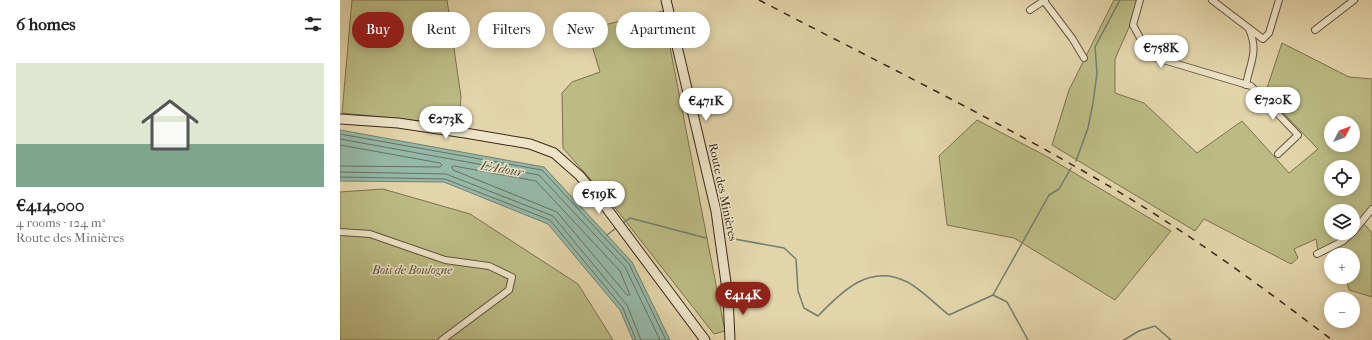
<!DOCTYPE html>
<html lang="en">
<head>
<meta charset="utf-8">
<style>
	body { margin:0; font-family:"IM FELL French Canon",serif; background:#f6f6f6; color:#222; height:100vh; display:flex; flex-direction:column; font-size:15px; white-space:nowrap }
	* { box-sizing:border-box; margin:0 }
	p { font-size:13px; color:#767676 }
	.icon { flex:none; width:22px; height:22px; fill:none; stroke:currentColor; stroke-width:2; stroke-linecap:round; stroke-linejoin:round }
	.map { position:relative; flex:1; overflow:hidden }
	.side { display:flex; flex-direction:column; background:#fff; width:340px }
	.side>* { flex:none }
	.hud { position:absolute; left:12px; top:12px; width:380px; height:36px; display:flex; gap:8px }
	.needle { width:26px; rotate:48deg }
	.fabs { position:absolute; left:984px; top:116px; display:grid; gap:8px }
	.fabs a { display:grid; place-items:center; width:36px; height:36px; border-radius:50%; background:#fff; box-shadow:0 2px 10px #0003; font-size:20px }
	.price { position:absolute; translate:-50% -34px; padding:0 9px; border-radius:14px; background:#fff; color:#222; font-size:13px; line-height:26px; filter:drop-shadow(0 1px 2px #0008) }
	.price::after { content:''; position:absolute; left:50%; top:24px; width:12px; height:9px; margin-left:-6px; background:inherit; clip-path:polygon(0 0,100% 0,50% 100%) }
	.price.selected { background:#8f2418; color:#fff }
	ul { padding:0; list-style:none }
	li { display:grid; align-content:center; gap:8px; height:212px; padding:0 16px }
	li span { display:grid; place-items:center; height:124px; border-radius:0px; color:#555 }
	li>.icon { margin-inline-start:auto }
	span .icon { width:72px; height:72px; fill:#fffc; stroke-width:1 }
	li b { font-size:17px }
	h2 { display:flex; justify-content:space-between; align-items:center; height:48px; padding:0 16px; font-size:17px }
	.tag { padding:0 14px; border-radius:18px; background:#fff; box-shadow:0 2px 10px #0003; font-size:14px; line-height:36px }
	.tag.selected { background:#8f2418; color:#fff }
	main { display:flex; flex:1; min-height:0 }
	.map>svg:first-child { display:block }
	.green { fill:#bbbb83; stroke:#7c7150; fill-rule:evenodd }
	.water { fill:#95b9a8; stroke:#717f70 }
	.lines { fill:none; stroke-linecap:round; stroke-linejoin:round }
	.shore { stroke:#687062; stroke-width:1 }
	.stream { stroke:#717f70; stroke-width:1.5 }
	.street-casing { stroke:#665240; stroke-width:8 }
	.secondary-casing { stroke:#3c271c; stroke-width:11 }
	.street { stroke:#ede4c8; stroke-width:6 }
	.secondary { stroke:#ede4c8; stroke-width:9 }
	.rail { stroke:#3c271c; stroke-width:1.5; stroke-dasharray:7 7; stroke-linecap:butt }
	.labels { text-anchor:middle; stroke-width:3; stroke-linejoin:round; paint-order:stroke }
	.street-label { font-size:12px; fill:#3c271c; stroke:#ede4c8 }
	.park-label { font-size:12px; font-style:italic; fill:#5c4c36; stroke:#ede4c8 }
	.water-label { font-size:13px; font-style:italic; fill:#524c3f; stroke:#ede4c8 }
</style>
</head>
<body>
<main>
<section class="side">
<h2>6 homes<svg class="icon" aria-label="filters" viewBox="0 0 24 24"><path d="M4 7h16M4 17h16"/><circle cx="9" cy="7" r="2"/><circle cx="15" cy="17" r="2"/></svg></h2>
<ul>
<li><span style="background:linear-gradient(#dfe7d0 65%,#7fa58c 0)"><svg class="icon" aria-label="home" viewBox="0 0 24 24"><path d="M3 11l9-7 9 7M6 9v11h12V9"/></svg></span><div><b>€414,000</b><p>4 rooms · 124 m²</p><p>Route des Minières</p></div></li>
</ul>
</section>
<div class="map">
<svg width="1032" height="340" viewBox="0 0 1032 340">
	<rect width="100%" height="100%" fill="#e3d5aa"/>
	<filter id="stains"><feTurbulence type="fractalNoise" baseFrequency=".005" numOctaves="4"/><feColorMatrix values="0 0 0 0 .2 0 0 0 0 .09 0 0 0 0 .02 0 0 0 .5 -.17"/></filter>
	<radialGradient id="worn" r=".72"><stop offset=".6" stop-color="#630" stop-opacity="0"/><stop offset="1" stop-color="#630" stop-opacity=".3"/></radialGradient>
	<!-- green -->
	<g class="green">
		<polygon points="12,0 107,0 121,97 119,125 2,113"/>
		<path d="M 774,0 L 801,0 L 775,59 L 775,93 L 804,103 L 857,153 L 902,121 L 949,173 L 978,149 L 925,94 L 942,43 L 1009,77 L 1032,79 L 1032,205 L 1020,219 L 1032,233 L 1032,297 L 1009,290 L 1006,277 L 1013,277 L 1013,255 L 999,255 L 991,243 L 978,251 L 976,239 L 954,249 L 958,258 L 951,264 L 864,219 L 855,231 L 712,145 L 729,90 ZM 991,123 L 1013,123 L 1013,145 L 991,145 ZM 991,167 L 1013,167 L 1013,189 L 991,189 ZM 991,211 L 1013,211 L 1013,233 L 991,233 Z"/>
		<polygon points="323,11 385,331 374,334 276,209 223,148 222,93 232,82 260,72 247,29"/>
		<polygon points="637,120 706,156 831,231 775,300 674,238 607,225 599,156"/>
		<polygon points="43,189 130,214 238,284 273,340 0,340 0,192"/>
	</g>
	<!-- water -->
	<polygon class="water" points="0,130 204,167 292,262 330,340 293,340 280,310 208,224 104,182 0,181"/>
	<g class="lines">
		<!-- shore -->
		<g class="shore">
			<polyline points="0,134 202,170 289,264 326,340"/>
			<polyline points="0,139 199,175 285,267 320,340"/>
			<polyline points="0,145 100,163 102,165 100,167 0,166"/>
			<polygon points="114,166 196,181 280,271 290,295 287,295 217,212 113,170 112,167"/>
			<polyline points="0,172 106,174 213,216 287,305 301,340"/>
			<polyline points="0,177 105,179 210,220 283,308 296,340"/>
		</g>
		<!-- stream -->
		<g class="stream">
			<polyline points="736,161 748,128 753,103 757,73 755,47 780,0"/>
			<polyline points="283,223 290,218 366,238"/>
			<polyline points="267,235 276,228"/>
			<path d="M 389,238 L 444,248 L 456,259 L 458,291 L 464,308 L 478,316 C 502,291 529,264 565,281 C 578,286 597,306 609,315 L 653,295 L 667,302 L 688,340"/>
			<polyline points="653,295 709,195 719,189 731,168"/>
			<polyline points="784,340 799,331 815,326 831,340"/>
		</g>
		<!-- street casing -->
		<g class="street-casing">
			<g id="street">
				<polyline points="800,0 793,25 810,56 911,86 958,135 938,154"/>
				<polyline points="872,0 923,39 929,33 939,0"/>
				<polyline points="704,1 732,38 744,58"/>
				<polyline points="690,10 705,0"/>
				<polyline points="975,30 1014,0"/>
				<path d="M 906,85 C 910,62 919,52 909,29"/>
				<polyline points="0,232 30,234 105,260 149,266 172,277 169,290 102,340"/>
				<polyline points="1013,232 1032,209"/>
				<polyline points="977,254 1003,241 1012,233"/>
			</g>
		</g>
		<!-- secondary casing -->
		<g class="secondary-casing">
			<g id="secondary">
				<polyline points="326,0 376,211 388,297 390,340"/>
				<polyline points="0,119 58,123 125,133 190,144 214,153 240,176 268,210 365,340"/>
			</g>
		</g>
		<!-- street -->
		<use href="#street" class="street"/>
		<!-- secondary -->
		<use href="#secondary" class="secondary"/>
		<!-- rail -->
		<path class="rail" d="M 419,0 C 536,61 655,119 769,186 C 847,232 920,285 992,340"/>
	</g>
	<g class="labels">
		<!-- street labels -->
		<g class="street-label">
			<text transform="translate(383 192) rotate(78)" y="4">Route des Minières</text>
		</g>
		<!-- park labels -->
		<g class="park-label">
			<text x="72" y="274">Bois de Boulogne</text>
		</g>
		<!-- water labels -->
		<g class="water-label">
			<text transform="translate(162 168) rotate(10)" y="5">L'Adour</text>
		</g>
	</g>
	<rect width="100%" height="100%" filter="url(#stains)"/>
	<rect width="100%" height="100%" fill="url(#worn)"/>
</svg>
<div class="fabs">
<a><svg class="needle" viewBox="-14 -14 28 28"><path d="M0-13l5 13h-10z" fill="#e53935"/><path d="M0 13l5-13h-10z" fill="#767676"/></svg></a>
<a><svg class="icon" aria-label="locate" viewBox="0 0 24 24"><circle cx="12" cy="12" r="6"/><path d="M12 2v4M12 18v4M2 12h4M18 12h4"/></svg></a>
<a><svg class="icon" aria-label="layers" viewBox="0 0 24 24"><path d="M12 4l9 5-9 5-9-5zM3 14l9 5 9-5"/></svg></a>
<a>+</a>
<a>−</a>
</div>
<b class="price" style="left:821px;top:69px">€758K</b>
<b class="price" style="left:933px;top:121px">€720K</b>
<b class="price" style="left:366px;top:122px">€471K</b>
<b class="price" style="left:106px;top:140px">€273K</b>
<b class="price" style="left:259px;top:215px">€519K</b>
<b class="price selected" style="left:403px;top:316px">€414K</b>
<div class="hud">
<a class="tag selected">Buy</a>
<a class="tag">Rent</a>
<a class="tag">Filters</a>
<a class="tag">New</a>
<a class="tag">Apartment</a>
</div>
</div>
</main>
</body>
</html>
